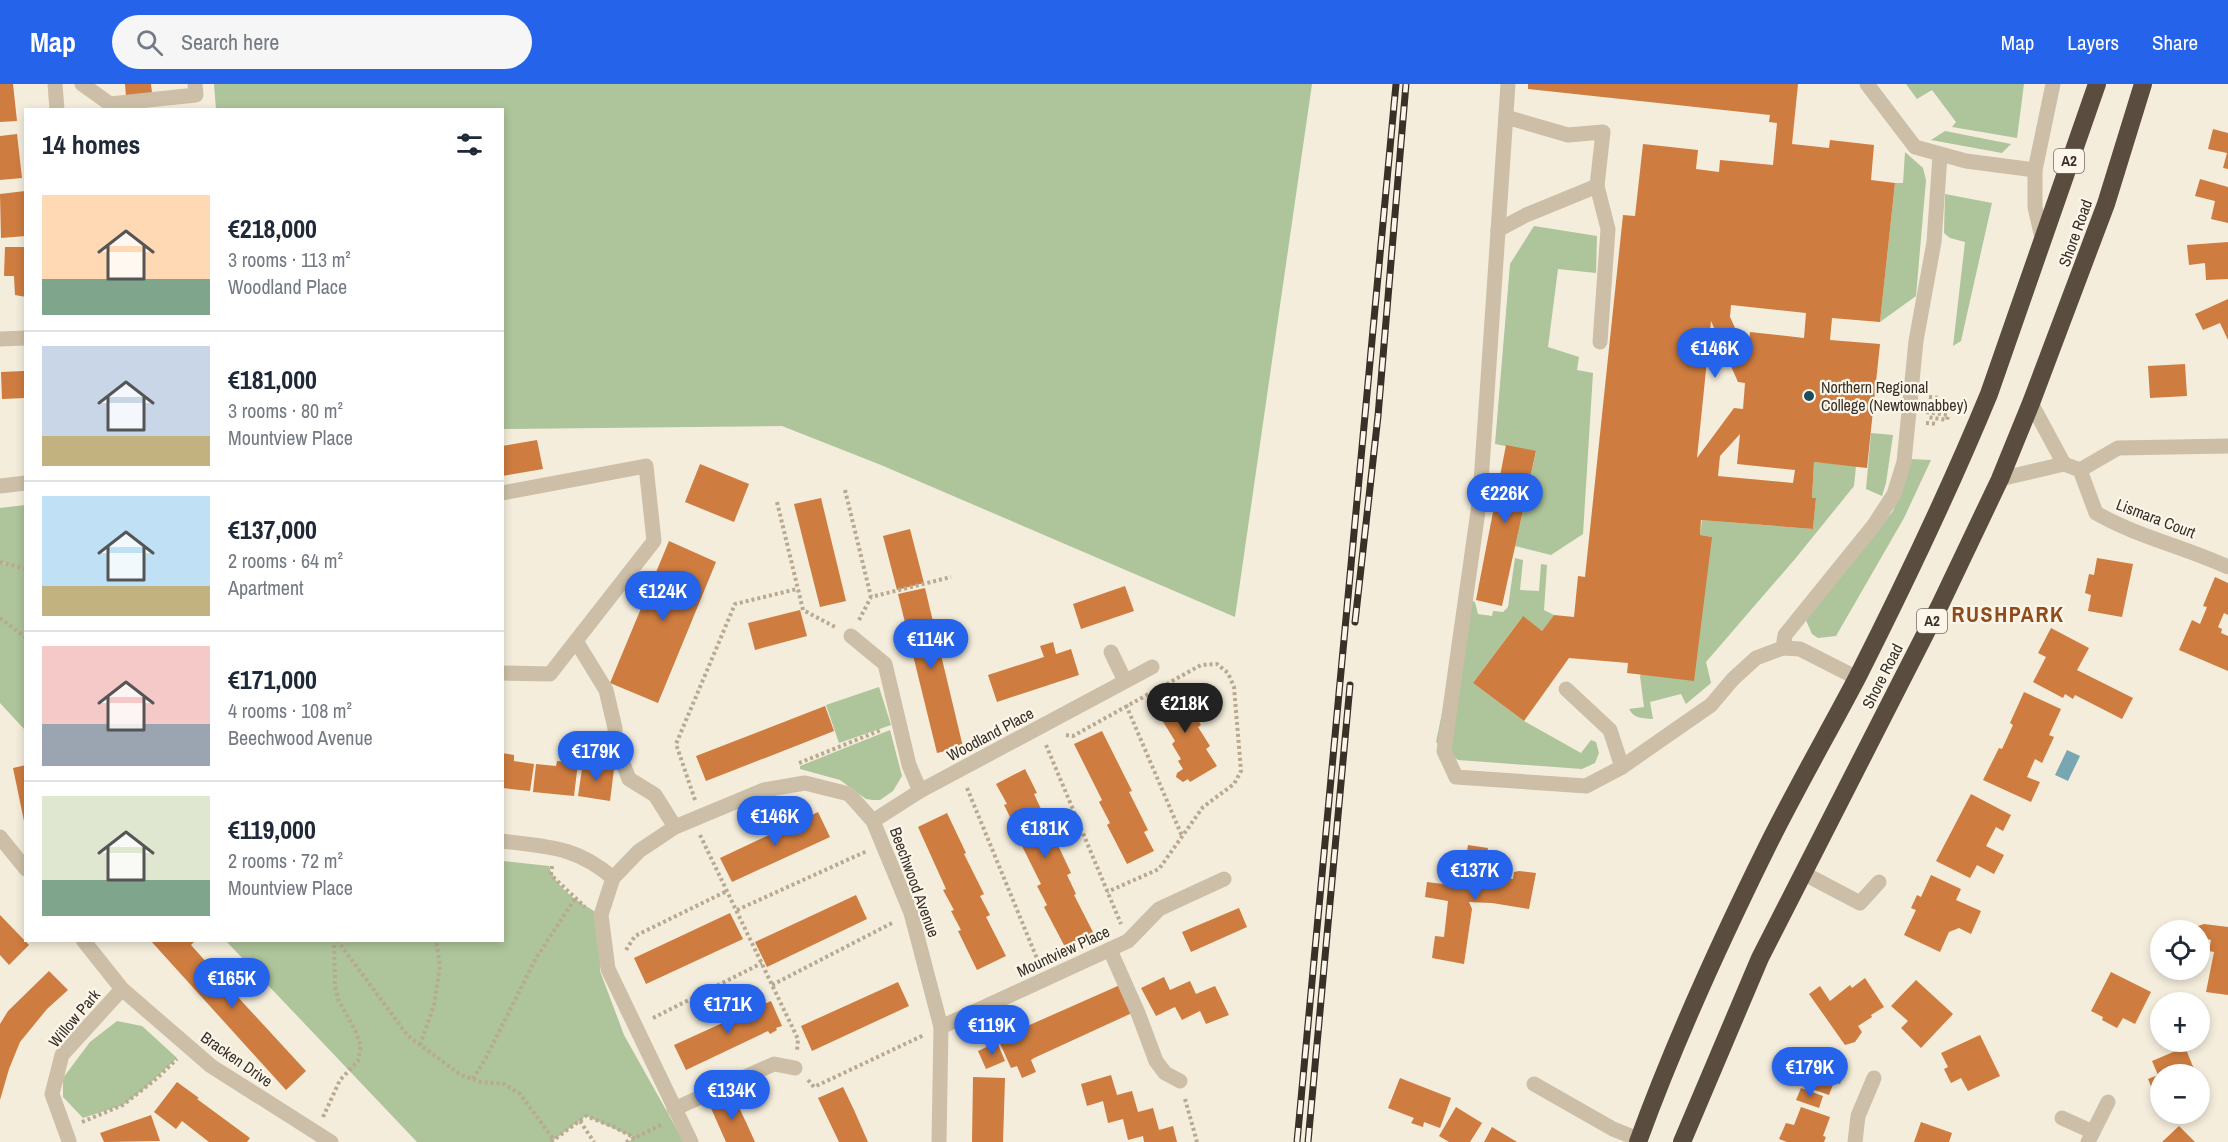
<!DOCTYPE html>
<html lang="en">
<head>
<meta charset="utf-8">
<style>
	body { margin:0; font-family:"Archivo Narrow",sans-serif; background:#f6f6f7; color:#1f2937; height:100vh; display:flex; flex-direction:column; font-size:22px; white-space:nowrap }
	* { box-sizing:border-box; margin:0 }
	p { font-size:20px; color:#747a83 }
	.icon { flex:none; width:33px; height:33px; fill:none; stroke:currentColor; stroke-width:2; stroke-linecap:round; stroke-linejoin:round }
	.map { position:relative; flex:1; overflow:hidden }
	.side { position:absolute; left:24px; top:24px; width:480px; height:834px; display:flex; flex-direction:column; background:#fff; border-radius:0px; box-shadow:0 3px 9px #0003 }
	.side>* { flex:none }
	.buttons { position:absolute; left:2150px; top:836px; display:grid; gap:12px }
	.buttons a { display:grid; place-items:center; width:60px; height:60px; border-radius:50%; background:#fff; box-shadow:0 3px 9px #0003; font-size:30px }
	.price { position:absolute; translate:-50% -51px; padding:0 14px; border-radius:21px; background:#2563eb; color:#fff; font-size:20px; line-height:39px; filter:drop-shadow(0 2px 3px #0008) }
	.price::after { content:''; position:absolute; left:50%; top:36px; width:18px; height:14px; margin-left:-9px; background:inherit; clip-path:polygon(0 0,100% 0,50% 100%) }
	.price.selected { background:#222; color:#fff }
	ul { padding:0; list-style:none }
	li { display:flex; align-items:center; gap:18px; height:150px; padding:0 18px }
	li+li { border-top:2px solid #e0e1e3 }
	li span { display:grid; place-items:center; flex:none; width:168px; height:120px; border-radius:0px; color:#555 }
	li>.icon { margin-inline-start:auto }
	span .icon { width:72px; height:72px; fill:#fffc; stroke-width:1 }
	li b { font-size:26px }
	h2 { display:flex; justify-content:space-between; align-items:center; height:72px; padding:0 18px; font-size:26px }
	header { display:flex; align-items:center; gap:36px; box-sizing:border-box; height:84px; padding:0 30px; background:#2563eb; color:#fff }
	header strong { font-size:28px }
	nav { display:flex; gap:33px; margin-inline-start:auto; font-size:21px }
	.search { width:420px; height:54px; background:#f6f6f7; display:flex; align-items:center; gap:15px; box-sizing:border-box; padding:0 21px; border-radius:33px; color:#747a83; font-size:22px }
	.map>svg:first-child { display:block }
	.green { fill:#aec49a }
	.water { fill:#79a6b3 }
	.building { fill:#ce7c3f; fill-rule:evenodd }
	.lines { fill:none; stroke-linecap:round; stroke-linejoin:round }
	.path { stroke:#b9a991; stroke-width:4; stroke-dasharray:3 3; stroke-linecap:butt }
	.minor { stroke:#cdbfa7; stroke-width:15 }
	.highway { stroke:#5a4c3e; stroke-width:18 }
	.rail-casing { stroke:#393028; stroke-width:7 }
	.rail { stroke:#fbf6e9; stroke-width:4.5; stroke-dasharray:14; stroke-linecap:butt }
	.poi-dot { fill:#1a4d5d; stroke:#fbf6e9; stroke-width:2 }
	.labels { text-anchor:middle; stroke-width:4.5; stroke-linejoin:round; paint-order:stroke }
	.shield { fill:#fbf6e9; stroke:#736b62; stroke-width:1.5 }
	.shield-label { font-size:15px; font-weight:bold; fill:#393028 }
	.street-label { font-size:16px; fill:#393028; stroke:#fbf6e9 }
	.poi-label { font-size:16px; fill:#393028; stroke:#fbf6e9; text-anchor:start }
	.district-label { font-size:22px; font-weight:bold; letter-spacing:1.5px; fill:#8e4b1b; stroke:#fbf6e9 }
</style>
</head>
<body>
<header>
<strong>Map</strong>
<div class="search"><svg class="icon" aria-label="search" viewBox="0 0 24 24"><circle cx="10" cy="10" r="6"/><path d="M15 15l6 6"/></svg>Search here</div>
<nav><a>Map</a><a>Layers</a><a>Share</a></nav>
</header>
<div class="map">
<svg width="2228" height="1058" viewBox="0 0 2228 1058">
	<rect width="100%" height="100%" fill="#f4eddc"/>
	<!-- green -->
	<g class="green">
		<polygon points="214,0 1312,0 1235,533 881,381 782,342 503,345 502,26 216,25"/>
		<polygon points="1906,0 2024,0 2017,54 1952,43 1956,38 1932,6 1917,15"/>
		<polygon points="1945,47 2011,60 2002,69 1931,56"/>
		<polygon points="1905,68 1923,84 1926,96 1916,212 1880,238 1895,99 1903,99"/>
		<polygon points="1945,110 1992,119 1961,257 1953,262 1965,158 1950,154 1944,149"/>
		<polygon points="1534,142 1597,152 1596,189 1558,185 1548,263 1579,273 1577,286 1593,289 1583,450 1551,471 1515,462 1536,368 1495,360 1510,180"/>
		<polygon points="1871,349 1893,351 1886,399 1882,412 1866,405"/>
		<polygon points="1911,375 1931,376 1904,434 1836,552 1818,554 1812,550 1805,534 1893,427"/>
		<path d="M 1814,378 L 1856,382 L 1854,402 L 1795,475 L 1706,578 L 1711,599 L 1686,620 L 1681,610 L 1650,618 L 1653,635 C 1643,634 1634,635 1629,625 L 1644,623 L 1640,592 L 1712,453 L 1700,451 L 1702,436 L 1813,445 L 1816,414 L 1812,414 Z"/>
		<polygon points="25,421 26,421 25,646 0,619 0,479 8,480 0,478 0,424"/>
		<polygon points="1515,474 1523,476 1520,506 1539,507 1541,480 1547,481 1544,526 1554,531 1542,547 1522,533 1473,599 1524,637 1581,669 1591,656 1596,658 1599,669 1595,679 1582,685 1458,676 1436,658 1466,514 1475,518 1478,530 1492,532 1493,527 1503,528 1508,523"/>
		<polygon points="879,603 891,641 839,659 826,621"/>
		<polygon points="890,646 902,692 893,707 880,716 873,716 866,715 840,696 800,685 800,682"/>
		<path d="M 503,777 L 549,782 C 555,805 582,820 601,831 L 600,887 L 624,951 L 684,1058 L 627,1058 L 635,1054 L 586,1032 L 551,1058 L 417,1058 L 226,857 L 502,856 Z"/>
		<polygon points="117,937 142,942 177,974 145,1004 123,1021 83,1034 63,1013 63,994 90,958"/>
	</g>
	<!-- water -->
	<polygon class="water" points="2067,666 2080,672 2068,697 2055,691"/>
	<!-- building -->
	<g class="building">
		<polygon points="0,0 13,0 17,37 0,38"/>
		<polygon points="125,0 151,0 152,9 126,12"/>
		<path d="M 1528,0 L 1798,0 L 1792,60 L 1829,64 L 1830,56 L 1874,61 L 1871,96 L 1895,99 L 1880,238 L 1832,234 L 1830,256 L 1880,260 L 1867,384 L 1814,378 L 1812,414 L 1816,414 L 1813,445 L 1701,436 L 1700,451 L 1712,453 L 1694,597 L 1627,589 L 1628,579 L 1569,574 L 1524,637 L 1473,599 L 1523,532 L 1542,547 L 1554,531 L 1574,533 L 1578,492 L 1585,493 L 1623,131 L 1635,132 L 1643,60 L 1698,66 L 1696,85 L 1719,88 L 1720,76 L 1773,81 L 1777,39 L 1769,38 L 1770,31 L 1528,5 ZM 1731,221 L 1806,229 L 1804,254 L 1750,248 L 1748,272 L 1730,233 ZM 1711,237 L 1738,298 L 1745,299 L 1743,325 L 1734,324 L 1697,374 ZM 1740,350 L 1737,380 L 1795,386 L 1793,399 L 1718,392 L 1720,372 Z"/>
		<polygon points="2213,45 2228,49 2228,85 2223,84 2227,69 2208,65"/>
		<polygon points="17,50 22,94 0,96 0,52"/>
		<polygon points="2200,95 2228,103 2228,139 2211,135 2215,117 2195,112"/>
		<polygon points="25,107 26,152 1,154 0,110"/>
		<polygon points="2228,158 2228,195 2206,196 2205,179 2189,181 2187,161"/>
		<polygon points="5,163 26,163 26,213 15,211 14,192 4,192"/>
		<polygon points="2228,215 2228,256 2220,239 2203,246 2195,230"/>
		<polygon points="2185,280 2187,312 2150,314 2148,282"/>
		<polygon points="23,287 26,287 26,314 2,315 1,288"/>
		<polygon points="537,356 543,385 502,392 502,362"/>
		<polygon points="1506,361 1536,367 1502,522 1476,516"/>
		<polygon points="700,380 749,400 734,438 685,418"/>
		<polygon points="821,414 846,517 820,523 794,420"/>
		<polygon points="910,445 924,499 897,506 883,452"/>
		<polygon points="669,457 716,478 658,619 610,599"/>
		<polygon points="2097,474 2133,480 2122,533 2088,527 2091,511 2085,509 2089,490 2094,491"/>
		<polygon points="2215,493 2228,499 2228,531 2224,529 2218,543 2222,545 2221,549 2228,552 2228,587 2179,566 2192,536 2200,540 2207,523 2203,522"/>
		<polygon points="1125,502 1134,527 1081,545 1073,520"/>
		<polygon points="925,504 963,663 937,669 898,510"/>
		<polygon points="800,526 807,552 755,566 748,539"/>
		<polygon points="2051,544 2089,564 2077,586 2133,614 2122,635 2075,611 2073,615 2065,610 2063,614 2033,598 2046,573 2038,569"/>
		<polygon points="1053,558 1056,570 1071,565 1079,591 997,618 988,591 1044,573 1040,562"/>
		<polygon points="1180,600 1193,622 1190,623 1201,641 1198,643 1210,662 1206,665 1217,682 1190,698 1188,695 1183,698 1176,693 1177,689 1183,685 1178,677 1181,675 1172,660 1175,657 1162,636 1165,635 1154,616"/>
		<polygon points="2024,608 2061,625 2049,651 2054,653 2042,679 2035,675 2027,693 2040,698 2031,718 1983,696 1999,664 2002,665 2013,641 2010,639"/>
		<polygon points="825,622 834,647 706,697 696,672"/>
		<polygon points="1102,647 1132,707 1129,708 1148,746 1144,748 1154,767 1127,780 1107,741 1110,739 1099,718 1102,716 1074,660"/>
		<polygon points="502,669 514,671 514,677 534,680 530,707 502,704"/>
		<polygon points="587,675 600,677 599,683 614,685 610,717 578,712 582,685 586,686"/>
		<polygon points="557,677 578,679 574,712 533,708 536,680 556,682"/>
		<polygon points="26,681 26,736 24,737 13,684"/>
		<polygon points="1025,685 1037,709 1034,710 1071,789 1067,791 1076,810 1074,811 1094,850 1065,863 1044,823 1047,821 1037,802 1041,800 1022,762 1024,761 1004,721 1007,720 996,700"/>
		<polygon points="1971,710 2011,731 2003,747 1996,743 1986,762 2004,771 1994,790 1977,781 1970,794 1936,777"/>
		<polygon points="818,728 830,753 732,798 720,774"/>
		<polygon points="947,729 966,769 964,770 984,810 980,812 990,831 986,833 1006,872 977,886 958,847 961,846 951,827 954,826 943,806 946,805 918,743"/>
		<polygon points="1468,761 1488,764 1484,787 1497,792 1513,795 1514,788 1519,787 1536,789 1529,825 1492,819 1469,818 1472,825 1464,880 1432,874 1435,852 1444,853 1448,817 1425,813 1427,798 1451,801 1452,797 1462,799"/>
		<polygon points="1931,791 1961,805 1956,816 1981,827 1971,850 1959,844 1949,848 1940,868 1904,851 1916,826 1911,824 1917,811 1921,813"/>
		<polygon points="856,811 867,835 767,883 755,858"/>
		<polygon points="1239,824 1247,843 1191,868 1182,848"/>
		<polygon points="730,829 743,855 646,900 634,874"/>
		<polygon points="0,831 29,861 9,881 0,871"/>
		<polygon points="2204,840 2228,843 2228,911 2206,908 2214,868 2209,867 2211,856 2200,853 2199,846 2197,846 2198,842"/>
		<polygon points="150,856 196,856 191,861 216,889 227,879 235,888 224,898 306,987 286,1006"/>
		<polygon points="49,887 68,906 47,925 20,958 9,985 0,1016 0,940 8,927"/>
		<polygon points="2111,888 2151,908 2135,940 2123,934 2117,944 2102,936 2103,933 2091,927"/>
		<polygon points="1164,893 1170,906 1190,897 1196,910 1215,902 1229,931 1206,940 1200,927 1182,936 1175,923 1156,932 1141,904"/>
		<polygon points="1865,894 1884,923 1871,931 1872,933 1858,942 1862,948 1855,958 1845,961 1809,910 1820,902 1830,917 1850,901 1852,904"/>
		<polygon points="1916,896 1953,930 1921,964 1901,944 1908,937 1891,922"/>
		<polygon points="898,898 909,922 812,967 801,942"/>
		<polygon points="1120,901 1132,929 1034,974 1031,976 1036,988 1022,994 1017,982 1011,984 998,955"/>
		<polygon points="771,917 782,942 776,944 777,946 770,950 768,947 686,986 674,961"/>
		<polygon points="1980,951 2000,992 1968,1007 1961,994 1951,999 1944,985 1948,983 1941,969"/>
		<polygon points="997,958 1005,977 986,985 978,967"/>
		<polygon points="2185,963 2196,990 2160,990 2160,1024 2148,995 2158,991 2152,977"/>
		<polygon points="1817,964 1847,975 1840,1000 1834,998 1829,1011 1803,1002"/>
		<polygon points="1111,991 1117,1011 1132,1007 1138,1028 1153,1024 1159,1046 1173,1042 1177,1058 1144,1058 1143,1052 1128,1056 1123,1035 1108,1039 1103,1017 1087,1022 1081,1000"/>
		<polygon points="973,993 1005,994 1003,1058 972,1058"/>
		<polygon points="1400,994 1451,1014 1440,1044 1424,1038 1423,1043 1411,1039 1414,1034 1388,1024"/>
		<polygon points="177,998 199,1014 197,1015 250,1054 247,1058 209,1058 182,1037 176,1045 154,1028"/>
		<polygon points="843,1003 854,1026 868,1058 839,1058 818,1014"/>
		<polygon points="1801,1004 1823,1012 1819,1024 1796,1016"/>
		<polygon points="733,1011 745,1036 755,1058 726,1058 710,1022"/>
		<polygon points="1456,1023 1482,1039 1470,1058 1449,1058 1439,1052"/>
		<polygon points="1801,1023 1830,1033 1823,1052 1826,1053 1824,1058 1787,1058 1779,1055 1786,1039 1794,1041"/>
		<polygon points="151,1031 160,1057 104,1058 100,1049"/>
		<polygon points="1921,1038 1952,1049 1949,1058 1914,1058"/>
		<polygon points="2179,1042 2195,1058 2162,1058"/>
		<polygon points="1492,1043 1517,1058 1484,1058"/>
	</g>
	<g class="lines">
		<!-- path -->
		<g class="path">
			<polyline points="1929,313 1940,314"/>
			<polyline points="1928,323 1951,325"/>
			<polyline points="1926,328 1948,331 1947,336 1927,333"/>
			<polyline points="1926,339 1937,340"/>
			<polyline points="845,406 871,513"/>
			<polyline points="777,418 803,526 837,544"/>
			<polyline points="0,478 26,485"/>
			<polyline points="0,534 26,554"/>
			<polyline points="859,536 871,513 951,493"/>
			<polyline points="1126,621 1182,752"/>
			<polyline points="1066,651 1073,652 1201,581 1217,580 1228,589 1234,603 1241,687 1234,700 1203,723 1159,785 1107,808"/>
			<polyline points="1046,661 1121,840"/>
			<polyline points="799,679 881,646"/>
			<polyline points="967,704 1038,877"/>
			<polyline points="695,716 676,660 735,520 797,505"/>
			<polyline points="700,751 798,955 797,967"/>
			<polyline points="552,782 551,791 585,823"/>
			<polyline points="737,826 867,767"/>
			<polyline points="337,856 408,952 461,991 481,998 504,1000 520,1010 554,1056"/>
			<polyline points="626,866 635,852 727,807"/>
			<polyline points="772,901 894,838"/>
			<polyline points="653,934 762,879"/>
			<polyline points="420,961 434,921 440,882 436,856"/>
			<polyline points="473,995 487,972 536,874 575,815"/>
			<polyline points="808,996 814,1003 924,951"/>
			<polyline points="1185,1015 1197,1058"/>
			<polyline points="323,1033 340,996 358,977 361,962 355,946 338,915 335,901 334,856"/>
			<polyline points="580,1037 594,1058"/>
			<polyline points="82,1038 123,1021 156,995 177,975"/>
			<polyline points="551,1058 586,1032 614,1043 635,1054"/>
			<polyline points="626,1058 663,1040"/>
		</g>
		<!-- minor -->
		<g class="minor">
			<polyline points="55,0 57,26"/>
			<polyline points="82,0 110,20 196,11 195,0"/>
			<polyline points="1508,0 1480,413 1444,667 1456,693 1586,702 1622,683 1711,621 1733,595 1756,574 1783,564 1800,565 1857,594"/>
			<polyline points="1867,0 1915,63 1966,77 2035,86"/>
			<polyline points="1506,33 1568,51 1603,48 1597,102 1608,145 1600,258"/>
			<polyline points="1498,146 1526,131 1597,102"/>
			<polyline points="2042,154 2035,123 2035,86 2053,0"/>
			<polyline points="0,255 26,254"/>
			<polyline points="2031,319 2064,380"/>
			<path d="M 2064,380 L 2080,386 L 2096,429 C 2138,453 2185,463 2228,483"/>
			<polyline points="2080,386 2118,364 2228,362"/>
			<polyline points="2000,395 2064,380"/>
			<polyline points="0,402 26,399"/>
			<polyline points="502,409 646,382 654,457 550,590 502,589"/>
			<polyline points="851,552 885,580 909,681 920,707"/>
			<polyline points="576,557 606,606 615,644 615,659 629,695 655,711 675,743"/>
			<polyline points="1783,564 1785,551 1874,441 1894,410 1904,378 1916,257 1934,158 1940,71"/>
			<polyline points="1111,568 1125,597"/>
			<polyline points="1566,605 1610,646 1622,683"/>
			<polyline points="873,737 920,707 1152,583"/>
			<polyline points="0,753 26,785"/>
			<path d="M 502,757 C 548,763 576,762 613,794"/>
			<polyline points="1803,789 1860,819 1879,798"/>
			<polyline points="83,856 122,905 211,982 331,1058"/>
			<polyline points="1110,866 1138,929 1156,977 1165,989 1180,997"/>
			<polyline points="941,943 1128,857 1159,825 1224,795"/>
			<polyline points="1534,1000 1613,1045 1638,1055"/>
			<polyline points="674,1025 774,980 795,984"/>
			<polyline points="2062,1034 2093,1048"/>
			<polyline points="69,1057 52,1010 62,971 122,905"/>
			<polyline points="691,1058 608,885 601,831 613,794 639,767 675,743 764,706 805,699 849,710 873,737 911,829 941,943 939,1058"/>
			<polyline points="1855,1058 1858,1032 1874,994"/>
			<polyline points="2088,1058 2108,1018"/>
		</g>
		<!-- highway -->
		<g class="highway">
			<path d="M 1638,1058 C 1675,956 1721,856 1769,759 C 1797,703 1828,649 1857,594 C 1904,501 1949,407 1989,310 L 2097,0"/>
			<polyline points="1682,1058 1760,874 1940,521 2000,395 2031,319 2106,120 2143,0"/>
		</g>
		<!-- rail casing -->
		<g class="rail-casing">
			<g id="rail">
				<polyline points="1355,538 1378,332 1406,0"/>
				<polyline points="1297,1058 1396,0"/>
				<polyline points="1308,1058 1350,601"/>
			</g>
		</g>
		<!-- rail -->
		<use href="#rail" class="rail"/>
	</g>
	<!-- markers -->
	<circle class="poi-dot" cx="1809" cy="312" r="6"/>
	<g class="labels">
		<!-- shield labels -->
		<g class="shield">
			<rect x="2054" y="65" width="30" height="24" rx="4.5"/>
			<rect x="1917" y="525" width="30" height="24" rx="4.5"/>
		</g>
		<g class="shield-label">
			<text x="2069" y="82">A2</text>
			<text x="1932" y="542">A2</text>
		</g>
		<!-- street labels -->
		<g class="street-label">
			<text transform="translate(2075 149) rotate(-70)" y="6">Shore Road</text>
			<text transform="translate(2156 434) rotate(21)" y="6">Lismara Court</text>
			<text transform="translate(1882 592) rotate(-63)" y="6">Shore Road</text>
			<text transform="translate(990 650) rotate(-28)" y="6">Woodland Place</text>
			<text transform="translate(915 798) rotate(70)" y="6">Beechwood Avenue</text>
			<text transform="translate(1063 867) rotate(-25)" y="6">Mountview Place</text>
			<text transform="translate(74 934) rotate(-50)" y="6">Willow Park</text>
			<text transform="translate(237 975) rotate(35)" y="6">Bracken Drive</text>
		</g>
		<!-- poi labels -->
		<g class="poi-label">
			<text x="1821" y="309">Northern Regional<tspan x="1821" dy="18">College (Newtownabbey)</tspan></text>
		</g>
		<!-- district labels -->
		<g class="district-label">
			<text x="2008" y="538">RUSHPARK</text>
		</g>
	</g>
</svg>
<div class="buttons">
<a><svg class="icon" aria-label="locate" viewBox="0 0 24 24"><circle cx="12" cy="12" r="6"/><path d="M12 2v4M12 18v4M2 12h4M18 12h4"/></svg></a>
<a>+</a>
<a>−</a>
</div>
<b class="price" style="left:1715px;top:295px">€146K</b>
<b class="price" style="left:1505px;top:440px">€226K</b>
<b class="price" style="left:663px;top:538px">€124K</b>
<b class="price" style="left:931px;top:586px">€114K</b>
<b class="price selected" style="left:1185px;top:650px">€218K</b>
<b class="price" style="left:596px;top:698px">€179K</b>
<b class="price" style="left:775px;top:763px">€146K</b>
<b class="price" style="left:1045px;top:775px">€181K</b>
<b class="price" style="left:1475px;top:817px">€137K</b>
<b class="price" style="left:232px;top:925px">€165K</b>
<b class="price" style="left:728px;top:951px">€171K</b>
<b class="price" style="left:992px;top:972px">€119K</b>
<b class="price" style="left:1810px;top:1014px">€179K</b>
<b class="price" style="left:732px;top:1037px">€134K</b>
<section class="side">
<h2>14 homes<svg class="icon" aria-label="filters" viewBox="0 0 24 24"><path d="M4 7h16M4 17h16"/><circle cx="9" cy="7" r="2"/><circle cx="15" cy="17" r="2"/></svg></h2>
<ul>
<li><span style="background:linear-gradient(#ffd9b3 70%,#7fa58c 0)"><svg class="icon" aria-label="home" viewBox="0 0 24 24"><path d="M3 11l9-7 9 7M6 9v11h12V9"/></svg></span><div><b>€218,000</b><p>3 rooms · 113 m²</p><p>Woodland Place</p></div></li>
<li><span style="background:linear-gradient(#c9d6e8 75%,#c2b280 0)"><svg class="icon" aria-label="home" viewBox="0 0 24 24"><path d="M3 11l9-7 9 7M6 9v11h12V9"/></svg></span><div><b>€181,000</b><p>3 rooms · 80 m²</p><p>Mountview Place</p></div></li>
<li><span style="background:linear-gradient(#bfe0f5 75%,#c2b280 0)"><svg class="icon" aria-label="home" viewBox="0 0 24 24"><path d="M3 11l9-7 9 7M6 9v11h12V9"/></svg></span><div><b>€137,000</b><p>2 rooms · 64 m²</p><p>Apartment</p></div></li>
<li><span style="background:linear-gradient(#f6c9c9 65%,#9aa5b1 0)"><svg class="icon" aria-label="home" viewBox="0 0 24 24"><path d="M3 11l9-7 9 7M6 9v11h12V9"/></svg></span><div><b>€171,000</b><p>4 rooms · 108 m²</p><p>Beechwood Avenue</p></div></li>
<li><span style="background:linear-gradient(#dfe7d0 70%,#7fa58c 0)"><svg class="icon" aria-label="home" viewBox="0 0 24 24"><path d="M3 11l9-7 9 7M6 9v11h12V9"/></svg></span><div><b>€119,000</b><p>2 rooms · 72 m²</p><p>Mountview Place</p></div></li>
</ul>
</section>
</div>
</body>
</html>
